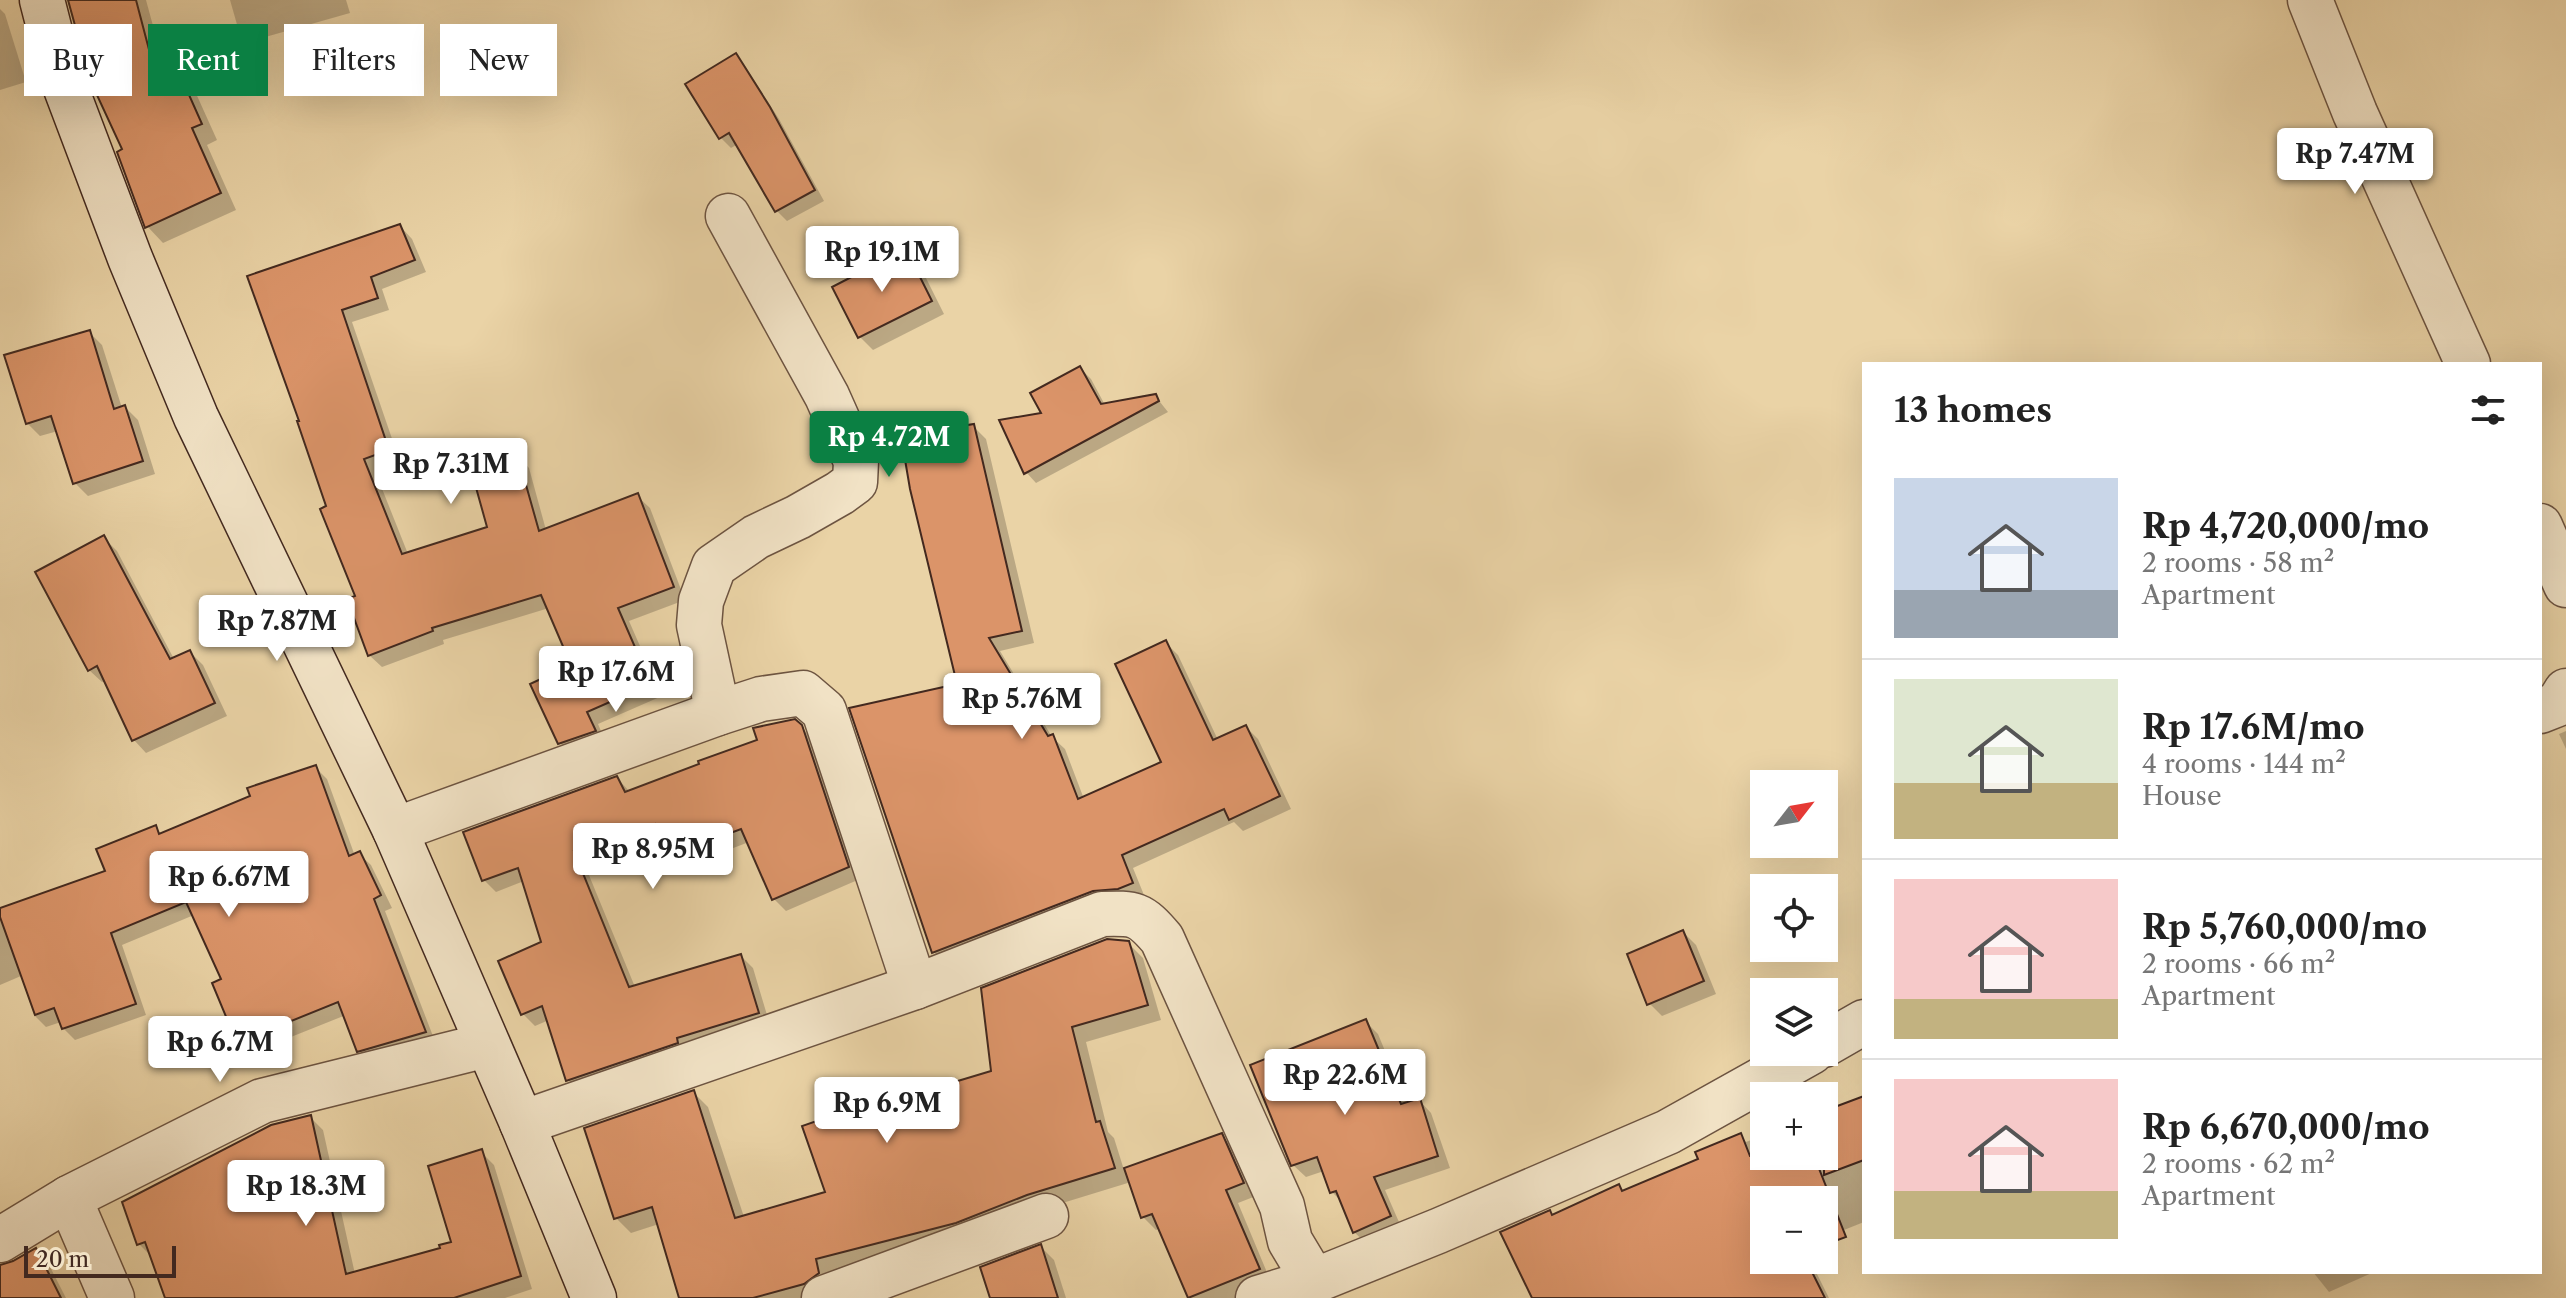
<!DOCTYPE html>
<html lang="en">
<head>
<meta charset="utf-8">
<style>
	body { margin:0; font-family:"Libre Caslon Text",serif; background:#f6f6f6; color:#222; height:100vh; display:flex; flex-direction:column; font-size:30px; white-space:nowrap }
	* { box-sizing:border-box; margin:0 }
	p { font-size:26px; color:#767676 }
	.icon { flex:none; width:44px; height:44px; fill:none; stroke:currentColor; stroke-width:2; stroke-linecap:round; stroke-linejoin:round }
	.map { position:relative; flex:1; overflow:hidden }
	.panel { position:absolute; left:1862px; top:362px; width:680px; height:912px; display:flex; flex-direction:column; background:#fff; border-radius:0px; box-shadow:0 8px 32px #0002 }
	.panel>* { flex:none }
	.banner { position:absolute; left:24px; top:24px; width:760px; height:72px; display:flex; gap:16px }
	.needle { width:52px; rotate:59deg }
	.buttons { position:absolute; left:1750px; top:770px; display:grid; gap:16px }
	.buttons a { display:grid; place-items:center; width:88px; height:88px; border-radius:0px; background:#fff; box-shadow:0 8px 32px #0002; font-size:40px }
	.scale { position:absolute; left:24px; bottom:20px; width:152px; box-sizing:border-box; padding-left:8px; border:4px solid #43291f; border-top:0; font-size:22px; line-height:28px; white-space:nowrap; color:#43291f; -webkit-text-stroke:6px #f1e2c5; paint-order:stroke }
	.price { position:absolute; translate:-50% -68px; padding:0 18px; border-radius:8px; background:#fff; color:#222; font-size:26px; line-height:52px; filter:drop-shadow(0 2px 4px #0008) }
	.price::after { content:''; position:absolute; left:50%; top:48px; width:24px; height:18px; margin-left:-12px; background:inherit; clip-path:polygon(0 0,100% 0,50% 100%) }
	.price.selected { background:#0b8043; color:#fff }
	ul { padding:0; list-style:none }
	li { display:flex; align-items:center; gap:24px; height:200px; padding:0 32px }
	li+li { border-top:2px solid #e0e0e0 }
	li span { display:grid; place-items:center; flex:none; width:224px; height:160px; border-radius:0px; color:#555 }
	li>.icon { margin-inline-start:auto }
	span .icon { width:96px; height:96px; fill:#fffc; stroke-width:1 }
	li b { font-size:34px }
	h2 { display:flex; justify-content:space-between; align-items:center; height:96px; padding:0 32px; font-size:34px }
	.tag { padding:0 28px; border-radius:0px; background:#fff; box-shadow:0 8px 32px #0002; font-size:28px; line-height:72px }
	.tag.selected { background:#0b8043; color:#fff }
	.map>svg:first-child { display:block }
	.shadow { fill:#0003 }
	.building { fill:#db9469; stroke:#43291f; stroke-width:2 }
	.lines { fill:none; stroke-linecap:round; stroke-linejoin:round }
	.street-casing { stroke:#6d5441; stroke-width:47 }
	.secondary-casing { stroke:#43291f; stroke-width:47 }
	.street { stroke:#f1e2c5; stroke-width:44 }
	.secondary { stroke:#f1e2c5; stroke-width:44 }
</style>
</head>
<body>
<div class="map">
<svg width="2566" height="1298" viewBox="0 0 2566 1298">
	<rect width="100%" height="100%" fill="#ead3a6"/>
	<filter id="stains"><feTurbulence type="fractalNoise" baseFrequency=".0025" numOctaves="4"/><feColorMatrix values="0 0 0 0 .2 0 0 0 0 .09 0 0 0 0 .02 0 0 0 .5 -.17"/></filter>
	<radialGradient id="worn" r=".72"><stop offset=".6" stop-color="#630" stop-opacity="0"/><stop offset="1" stop-color="#630" stop-opacity=".3"/></radialGradient>
	<!-- shadow -->
	<g class="shadow">
		<polygon points="70,0 146,0 167,77 177,73 194,89 217,140 207,145 236,210 163,243 147,226 124,150"/>
		<polygon points="230,0 346,0 350,13 251,41 238,28"/>
		<polygon points="0,9 5,14 26,82 0,90"/>
		<polygon points="735,56 745,66 779,119 824,201 787,221 777,211 738,144 731,148 721,138"/>
		<polygon points="400,226 412,239 426,272 382,289 389,310 352,322 400,462 375,471 408,554 489,528 517,455 529,468 546,530 637,496 650,508 685,600 629,621 662,696 598,724 606,743 572,755 560,743 574,666 549,608 443,640 444,644 382,667 369,655 357,597 302,422 250,278"/>
		<polygon points="906,251 919,264 944,314 873,350 860,337"/>
		<polygon points="89,332 102,345 122,408 125,407 138,420 155,474 88,496 75,483 58,431 40,436 27,423"/>
		<polygon points="1080,368 1091,379 1105,405 1156,397 1168,412 1036,483 1026,472 1044,415"/>
		<polygon points="973,426 986,439 1034,643 1000,651 1052,737 1065,749 1084,799 1163,763 1166,643 1178,655 1218,740 1246,727 1258,739 1291,809 1243,831 1234,822 1133,868 1144,895 946,965 934,952 852,709 959,685"/>
		<polygon points="104,538 117,551 174,659 190,652 203,665 227,716 146,753 134,740 106,681 102,682 89,670"/>
		<polygon points="801,727 814,740 860,879 786,911 774,899 749,842 681,868 669,856 662,837 584,863 635,987 741,956 753,968 770,1025 580,1092 568,1080 549,1020 535,1026 523,1014 544,943 524,881 496,892 484,880 617,778 630,792"/>
		<polygon points="2566,731 2566,749 2559,734"/>
		<polygon points="315,767 327,779 355,856 359,854 371,865 392,908 385,911 436,1044 371,1062 359,1050 346,1015 251,1053 239,1041 223,980 194,915 122,945 146,1015 75,1040 63,1028 61,1022 46,1027 34,1015 21,976 0,985 0,918 2,917 0,910 108,872 155,828 162,834 252,797"/>
		<polygon points="1683,932 1696,945 1716,994 1662,1016 1649,1003"/>
		<polygon points="1128,943 1143,958 1161,1020 1086,1042 1108,1132 1114,1138 1124,1170 1221,1135 1234,1148 1256,1196 1238,1203 1271,1282 1235,1298 1190,1298 1160,1228 1156,1230 1143,1217 1131,1182 1043,1209 818,1298 681,1298 659,1224 631,1233 616,1218 693,1092 708,1107 744,1217 828,1193 859,1112 993,1072"/>
		<polygon points="1366,1022 1378,1034 1407,1104 1419,1100 1431,1113 1450,1168 1385,1190 1402,1229 1367,1244 1354,1232 1343,1203 1332,1192 1324,1171 1306,1177 1293,1165"/>
		<polygon points="1864,1098 1864,1222 1824,1238 1824,1200 1764,1200 1764,1260 1810,1260 1829,1298 1534,1298 1619,1187 1624,1192 1700,1160 1740,1136 1746,1142 1764,1135 1764,1156 1824,1156 1824,1113"/>
		<polygon points="310,1117 323,1130 355,1274 442,1249 453,1243 481,1152 494,1165 532,1289 505,1298 167,1298 152,1257 139,1244"/>
		<polygon points="1041,1247 1054,1260 1066,1298 992,1298"/>
		<polygon points="35,1250 48,1263 66,1298 0,1298 0,1267"/>
		<polygon points="2313,1272 2374,1272 2329,1292"/>
	</g>
	<!-- building -->
	<g class="building">
		<polygon points="68,0 136,0 157,80 178,70 202,124 192,128 221,193 145,228 117,152 122,149 90,80"/>
		<polygon points="736,53 770,107 815,190 775,212 729,133 719,139 685,84"/>
		<polygon points="400,224 415,260 371,277 378,298 342,310 389,450 364,459 402,554 487,527 470,466 517,453 539,531 638,493 674,587 618,608 651,684 587,712 596,731 558,744 530,684 571,665 541,595 432,628 433,631 368,656 347,599 355,596 320,509 326,506 297,421 299,421 247,276"/>
		<polygon points="906,249 932,301 858,338 832,287"/>
		<polygon points="90,330 114,409 125,405 143,461 73,484 51,416 26,424 4,355"/>
		<polygon points="1080,366 1101,404 1156,394 1159,401 1024,474 999,420 1041,413 1030,393"/>
		<polygon points="974,424 1022,631 989,638 1048,736 1053,734 1078,799 1161,762 1115,664 1166,640 1213,740 1246,725 1280,796 1229,820 1224,809 1122,855 1133,883 1118,889 1093,891 932,953 849,708 957,684 910,489 901,436"/>
		<polygon points="104,535 170,659 190,650 215,703 132,741 97,666 88,671 35,572"/>
		<polygon points="795,719 802,725 849,867 772,900 741,829 667,857 655,824 574,851 629,987 741,954 759,1013 677,1038 678,1043 566,1081 542,1006 521,1015 498,961 541,942 518,868 482,881 463,832 617,776 625,792 699,764 698,761 757,740 753,728"/>
		<polygon points="316,765 349,856 360,851 381,895 374,899 426,1032 357,1052 338,1002 237,1043 212,983 221,979 186,902 111,933 136,1004 62,1029 54,1008 35,1015 0,917 0,908 105,871 96,849 156,825 159,834 250,796 247,788"/>
		<polygon points="1683,930 1704,981 1647,1005 1627,954"/>
		<polygon points="1107,939 1129,941 1148,1005 1072,1027 1096,1122 1100,1121 1115,1168 1027,1195 956,1223 816,1259 819,1273 804,1284 753,1298 679,1298 652,1207 614,1219 584,1128 694,1090 735,1218 825,1192 802,1126 857,1107 858,1111 991,1071 981,988"/>
		<polygon points="1366,1019 1401,1104 1420,1098 1438,1156 1374,1177 1391,1216 1353,1233 1336,1191 1330,1193 1317,1157 1291,1166 1250,1065"/>
		<polygon points="1864,1096 1864,1160 1824,1175 1824,1111"/>
		<polygon points="311,1115 346,1274 440,1248 439,1245 451,1242 428,1166 482,1149 521,1276 454,1298 165,1298 145,1242 137,1245 122,1202 271,1125"/>
		<polygon points="1222,1133 1244,1183 1226,1190 1260,1269 1188,1298 1152,1214 1141,1218 1124,1168"/>
		<polygon points="1741,1133 1750,1156 1814,1156 1846,1237 1824,1245 1824,1200 1764,1200 1764,1260 1806,1260 1825,1298 1532,1298 1500,1232 1550,1210 1552,1215 1619,1184 1622,1191 1698,1159 1695,1152"/>
		<polygon points="1041,1244 1058,1298 990,1298 980,1267"/>
		<polygon points="36,1248 61,1298 0,1298 0,1265 13,1261"/>
	</g>
	<g class="lines">
		<!-- street casing -->
		<g class="street-casing">
			<g id="street">
				<polyline points="2310,0 2355,113 2468,364"/>
				<polyline points="2540,526 2566,585"/>
				<polyline points="2540,711 2558,704 2566,691"/>
				<polyline points="718,713 699,625 701,601 714,566 756,537 798,517 840,493 855,482 856,461 827,396 728,216"/>
				<polyline points="395,830 718,713 761,699 803,693 824,711 915,987"/>
				<polyline points="1824,1045 1864,1022"/>
				<path d="M 522,1123 L 915,987 L 1102,914 C 1135,913 1140,913 1162,939 L 1282,1206 L 1290,1241 L 1314,1281"/>
				<polyline points="69,1198 112,1298"/>
				<polyline points="0,1240 69,1198 262,1101 487,1045"/>
				<polyline points="824,1298 1046,1216"/>
				<polyline points="1258,1298 1314,1281 1438,1231 1668,1132 1811,1052"/>
			</g>
		</g>
		<!-- secondary casing -->
		<g class="secondary-casing">
			<polyline id="secondary" points="42,0 62,78 130,258 196,417 395,830 522,1123 594,1298"/>
		</g>
		<!-- street -->
		<use href="#street" class="street"/>
		<!-- secondary -->
		<use href="#secondary" class="secondary"/>
	</g>
	<rect width="100%" height="100%" filter="url(#stains)"/>
	<rect width="100%" height="100%" fill="url(#worn)"/>
</svg>
<div class="buttons">
<a><svg class="needle" viewBox="-14 -14 28 28"><path d="M0-13l5 13h-10z" fill="#e53935"/><path d="M0 13l5-13h-10z" fill="#767676"/></svg></a>
<a><svg class="icon" aria-label="locate" viewBox="0 0 24 24"><circle cx="12" cy="12" r="6"/><path d="M12 2v4M12 18v4M2 12h4M18 12h4"/></svg></a>
<a><svg class="icon" aria-label="layers" viewBox="0 0 24 24"><path d="M12 4l9 5-9 5-9-5zM3 14l9 5 9-5"/></svg></a>
<a>+</a>
<a>−</a>
</div>
<div class="scale">20 m</div>
<b class="price" style="left:2355px;top:196px">Rp 7.47M</b>
<b class="price" style="left:882px;top:294px">Rp 19.1M</b>
<b class="price selected" style="left:889px;top:479px">Rp 4.72M</b>
<b class="price" style="left:451px;top:506px">Rp 7.31M</b>
<b class="price" style="left:277px;top:663px">Rp 7.87M</b>
<b class="price" style="left:616px;top:714px">Rp 17.6M</b>
<b class="price" style="left:1022px;top:741px">Rp 5.76M</b>
<b class="price" style="left:653px;top:891px">Rp 8.95M</b>
<b class="price" style="left:229px;top:919px">Rp 6.67M</b>
<b class="price" style="left:220px;top:1084px">Rp 6.7M</b>
<b class="price" style="left:1345px;top:1117px">Rp 22.6M</b>
<b class="price" style="left:887px;top:1145px">Rp 6.9M</b>
<b class="price" style="left:306px;top:1228px">Rp 18.3M</b>
<div class="banner">
<a class="tag">Buy</a>
<a class="tag selected">Rent</a>
<a class="tag">Filters</a>
<a class="tag">New</a>
</div>
<section class="panel">
<h2>13 homes<svg class="icon" aria-label="filters" viewBox="0 0 24 24"><path d="M4 7h16M4 17h16"/><circle cx="9" cy="7" r="2"/><circle cx="15" cy="17" r="2"/></svg></h2>
<ul>
<li><span style="background:linear-gradient(#c9d6e8 70%,#9aa5b1 0)"><svg class="icon" aria-label="home" viewBox="0 0 24 24"><path d="M3 11l9-7 9 7M6 9v11h12V9"/></svg></span><div><b>Rp 4,720,000/mo</b><p>2 rooms · 58 m²</p><p>Apartment</p></div></li>
<li><span style="background:linear-gradient(#dfe7d0 65%,#c2b280 0)"><svg class="icon" aria-label="home" viewBox="0 0 24 24"><path d="M3 11l9-7 9 7M6 9v11h12V9"/></svg></span><div><b>Rp 17.6M/mo</b><p>4 rooms · 144 m²</p><p>House</p></div></li>
<li><span style="background:linear-gradient(#f6c9c9 75%,#c2b280 0)"><svg class="icon" aria-label="home" viewBox="0 0 24 24"><path d="M3 11l9-7 9 7M6 9v11h12V9"/></svg></span><div><b>Rp 5,760,000/mo</b><p>2 rooms · 66 m²</p><p>Apartment</p></div></li>
<li><span style="background:linear-gradient(#f6c9c9 70%,#c2b280 0)"><svg class="icon" aria-label="home" viewBox="0 0 24 24"><path d="M3 11l9-7 9 7M6 9v11h12V9"/></svg></span><div><b>Rp 6,670,000/mo</b><p>2 rooms · 62 m²</p><p>Apartment</p></div></li>
</ul>
</section>
</div>
</body>
</html>
